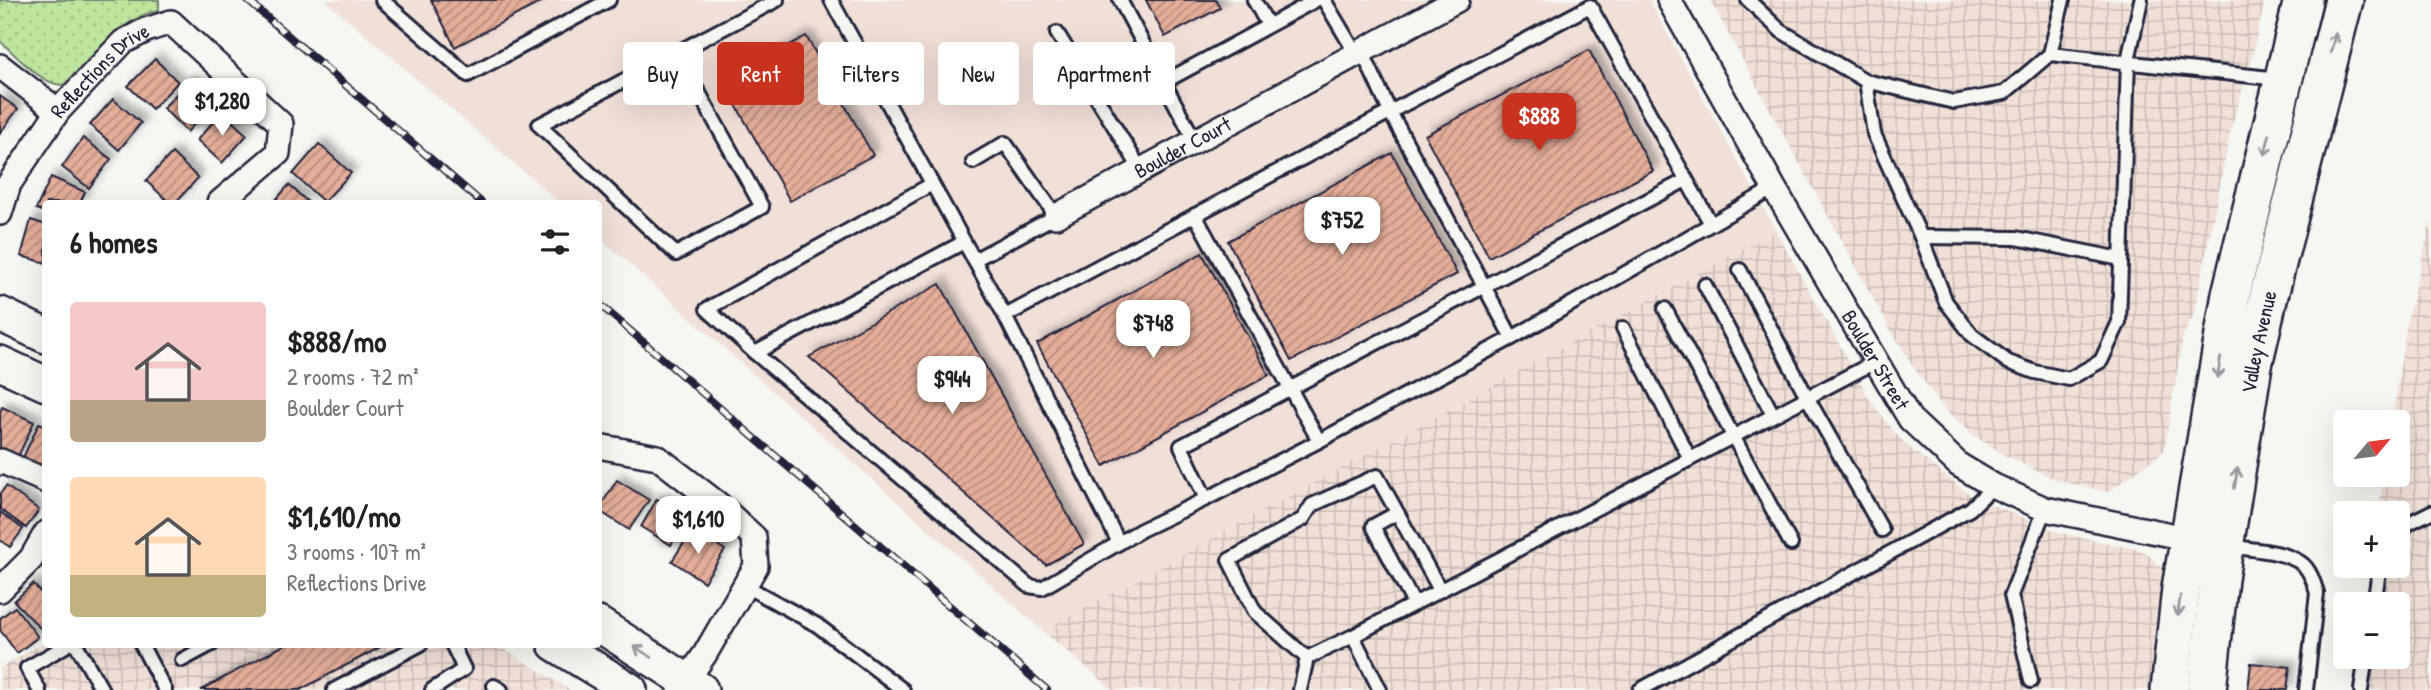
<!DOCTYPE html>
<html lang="en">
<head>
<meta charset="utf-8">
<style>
	body { margin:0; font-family:"Patrick Hand",sans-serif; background:#f6f6f6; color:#222; height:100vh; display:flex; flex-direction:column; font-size:26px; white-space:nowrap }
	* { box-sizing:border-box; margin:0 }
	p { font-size:23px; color:#767676 }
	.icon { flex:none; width:38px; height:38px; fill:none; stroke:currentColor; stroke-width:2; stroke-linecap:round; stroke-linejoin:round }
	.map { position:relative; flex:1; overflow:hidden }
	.drawer { position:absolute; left:42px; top:200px; width:560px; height:448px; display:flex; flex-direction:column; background:#fff; border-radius:7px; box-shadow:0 7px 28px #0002 }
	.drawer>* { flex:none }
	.top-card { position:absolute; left:623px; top:42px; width:665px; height:63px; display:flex; gap:14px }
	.needle { width:46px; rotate:61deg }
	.tools { position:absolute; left:2333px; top:410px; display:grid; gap:14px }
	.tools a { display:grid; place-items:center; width:77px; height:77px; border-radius:7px; background:#fff; box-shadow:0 7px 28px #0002; font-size:35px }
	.price { position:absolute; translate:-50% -60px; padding:0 16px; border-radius:14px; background:#fff; color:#222; font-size:23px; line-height:46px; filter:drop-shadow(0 2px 4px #0008) }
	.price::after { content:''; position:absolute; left:50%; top:42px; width:21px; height:16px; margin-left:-10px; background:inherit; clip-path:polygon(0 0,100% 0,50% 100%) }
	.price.active { background:#c8321e; color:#fff }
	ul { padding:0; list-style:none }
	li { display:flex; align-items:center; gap:21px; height:175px; padding:0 28px }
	li span { display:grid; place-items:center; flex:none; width:196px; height:140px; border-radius:7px; color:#555 }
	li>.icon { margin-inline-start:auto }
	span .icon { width:84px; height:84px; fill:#fffc; stroke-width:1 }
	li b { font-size:30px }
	h2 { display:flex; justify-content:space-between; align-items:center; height:84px; padding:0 28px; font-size:30px }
	.pill { padding:0 24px; border-radius:7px; background:#fff; box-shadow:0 7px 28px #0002; font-size:24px; line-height:63px }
	.pill.active { background:#c8321e; color:#fff }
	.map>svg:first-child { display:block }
	.built { fill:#f1e0d7 }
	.industrial { fill:url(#industrial-grid) }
	.park { fill:url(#park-dots); stroke:#70836c; stroke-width:2 }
	.building { fill:url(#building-hatch); stroke:#22223b; stroke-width:2; filter:url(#shadow) }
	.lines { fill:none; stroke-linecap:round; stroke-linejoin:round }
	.service-casing { stroke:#22223b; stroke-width:18 }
	.minor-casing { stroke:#22223b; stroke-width:28 }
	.secondary-casing { stroke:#22223b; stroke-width:38 }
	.primary-casing { stroke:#22223b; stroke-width:42 }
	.service { stroke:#f6f6f2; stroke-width:12 }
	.minor { stroke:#f6f6f2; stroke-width:23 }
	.secondary { stroke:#f6f6f2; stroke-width:33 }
	.primary { stroke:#f6f6f2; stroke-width:37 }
	.rail-casing { stroke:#22223b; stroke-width:8 }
	.rail { stroke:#f6f6f2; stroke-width:5; stroke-dasharray:16; stroke-linecap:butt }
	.oneway { stroke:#9797a0 }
	.labels { text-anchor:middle; stroke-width:6; stroke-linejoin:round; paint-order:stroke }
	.street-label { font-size:21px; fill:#22223b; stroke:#f6f6f2 }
</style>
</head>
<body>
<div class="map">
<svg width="2431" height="690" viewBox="0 0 2431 690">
	<defs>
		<pattern id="industrial-grid" width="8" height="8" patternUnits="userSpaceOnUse" patternTransform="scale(1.75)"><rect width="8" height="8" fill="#f1e0d7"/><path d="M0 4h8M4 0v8" fill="none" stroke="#cec0b9"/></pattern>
		<pattern id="park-dots" width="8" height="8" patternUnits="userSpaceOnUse" patternTransform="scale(1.75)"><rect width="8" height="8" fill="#bfe49e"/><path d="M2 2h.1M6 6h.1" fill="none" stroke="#a4c389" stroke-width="1.8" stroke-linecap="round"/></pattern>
		<pattern id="building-hatch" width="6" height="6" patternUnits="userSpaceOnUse" patternTransform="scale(1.75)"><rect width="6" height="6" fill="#e4ad99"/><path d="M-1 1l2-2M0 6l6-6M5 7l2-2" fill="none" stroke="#b88c7e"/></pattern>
		<filter id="shadow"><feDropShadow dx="6" dy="-6" stdDeviation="3.5" flood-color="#0004"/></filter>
	</defs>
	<rect width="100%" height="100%" fill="#f6f6f2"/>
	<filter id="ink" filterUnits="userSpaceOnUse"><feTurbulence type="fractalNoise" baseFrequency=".0143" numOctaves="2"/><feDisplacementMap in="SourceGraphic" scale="14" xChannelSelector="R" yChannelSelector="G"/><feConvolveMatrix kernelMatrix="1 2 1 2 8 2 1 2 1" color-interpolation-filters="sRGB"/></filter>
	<g filter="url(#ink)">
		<!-- built -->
		<polygon class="built" points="325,0 1649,0 1776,231 1043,631 599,237 598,203 560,203"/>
		<!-- industrial -->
		<g class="industrial">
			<polygon points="1710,0 2265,0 2252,57 2232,125 2194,313 2183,336 2164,451 2108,492 2057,480 2008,457 1975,436 1945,410 1917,372 1890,329"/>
			<polygon points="2431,222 2431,690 2352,690 2357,656 2398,656 2398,604 2365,604 2371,565 2398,565 2398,513 2378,513 2384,474 2398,474 2398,422 2392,422 2407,321"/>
			<polygon points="1776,231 1870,400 1895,433 1911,449 1973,497 2060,533 2144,551 2164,569 2169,589 2157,690 1113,690 1043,631"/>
			<polygon points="45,642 496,644 570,690 0,690 0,668"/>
		</g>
		<!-- park -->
		<path class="park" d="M 0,0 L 159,0 L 159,11 C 123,14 100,55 78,80 C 52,99 20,58 0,41 Z"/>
		<!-- building -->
		<g class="building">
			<polygon points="431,0 545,0 455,47"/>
			<polygon points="1146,0 1216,0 1220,8 1165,37"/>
			<polygon points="806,36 873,155 790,201 723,82"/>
			<polygon points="1589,50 1653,171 1489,257 1425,135"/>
			<polygon points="155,59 178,82 152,109 128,86"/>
			<polygon points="189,81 213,105 187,132 163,108"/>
			<polygon points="0,96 18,109 0,133"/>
			<polygon points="113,99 141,123 119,150 90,125"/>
			<polygon points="222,112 247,135 222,163 197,140"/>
			<polygon points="83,138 111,159 89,188 62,167"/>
			<polygon points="319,144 351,173 324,202 293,174"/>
			<polygon points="172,153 198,178 175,203 170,203 146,181"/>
			<polygon points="1392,153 1457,274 1291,361 1228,241"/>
			<polygon points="51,177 85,192 80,203 46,203 46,213 36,209"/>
			<polygon points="289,185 309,203 273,203"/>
			<polygon points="31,220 46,225 46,263 21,256"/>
			<polygon points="1202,253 1269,375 1104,466 1037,344"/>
			<polygon points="940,284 1084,544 1046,565 809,357"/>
			<polygon points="2,407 34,422 17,459 0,451 0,412"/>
			<polygon points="39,423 46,426 46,471 22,460"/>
			<polygon points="617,480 649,500 629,530 598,510"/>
			<polygon points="6,486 39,510 26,528 0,509 0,494"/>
			<polygon points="657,499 687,517 671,545 641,527"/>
			<polygon points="0,512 23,529 10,547 0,540"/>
			<polygon points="693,529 725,550 704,582 672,561"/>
			<polygon points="33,584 46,598 46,629 43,631 14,601"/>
			<polygon points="15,607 38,637 17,653 0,630 0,618"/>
			<polygon points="286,644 386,644 300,690 201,690"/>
			<polygon points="2251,663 2290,667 2287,690 2248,690"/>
		</g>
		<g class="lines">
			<!-- service casing -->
			<g class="service-casing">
				<g id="service">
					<polyline points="382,0 468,75 609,0"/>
					<polyline points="831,0 1005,316 1119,543"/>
					<polyline points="1120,0 1195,141"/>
					<polyline points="1254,0 1268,25"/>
					<polyline points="1324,0 1356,54"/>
					<polyline points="1748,0 1781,31 1866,81 1954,102 2004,93 2050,54 2063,0"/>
					<polyline points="1057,33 1141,170"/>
					<polyline points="1362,51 1390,112 1512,338"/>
					<polyline points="677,53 762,207 676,254 539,125 777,0"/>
					<polyline points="2050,54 2279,79"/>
					<polyline points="1866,81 1874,134 1921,237 1946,302 1972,335 2008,362 2035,372 2069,379 2101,361 2119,322 2128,61 2141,0"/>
					<polyline points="1164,82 1316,0"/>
					<polyline points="973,162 1005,143 1056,216 974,260"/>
					<polyline points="932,184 707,309 755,353 1029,586 1042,588 1141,530 1206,499 1319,441 1512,338 1774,188"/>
					<polyline points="1195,215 1319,441"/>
					<polyline points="1921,237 2016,238 2121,259"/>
					<polyline points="1740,270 1807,397 1882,530"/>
					<polyline points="1705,285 1773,415"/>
					<polyline points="1665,309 1791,544"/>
					<polyline points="1005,316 1590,6 1711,224"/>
					<polyline points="1623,328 1690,459"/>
					<polyline points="755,353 964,242"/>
					<polyline points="1206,499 1181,446 1686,180"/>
					<polyline points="1397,513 1373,526 1414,604"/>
					<polyline points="2398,533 2409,523 2431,512"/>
					<path d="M 2229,546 C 2251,550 2282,550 2301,563 C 2310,569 2314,583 2317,593 L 2306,690"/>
					<polyline points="744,585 817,625 903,690"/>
					<polyline points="2374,604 2380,565"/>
					<polyline points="1353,636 1380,690"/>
					<polyline points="76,644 102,690"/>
					<polyline points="141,644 165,690"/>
					<polyline points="1307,658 1255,612 1229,560 1303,519 1312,505 1377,476 1440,590"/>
					<polyline points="182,660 212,644"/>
					<polyline points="2031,681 2011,595 2045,509"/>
					<polyline points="494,686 501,690"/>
					<polyline points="39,690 27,668 69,644"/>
					<polyline points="334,690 421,644"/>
					<polyline points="432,690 464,669 452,644"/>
					<polyline points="1300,690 1307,658 1353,636 1875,362"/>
					<polyline points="1640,690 1970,509 1994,486"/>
					<polyline points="2361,690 2366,656"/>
				</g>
			</g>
			<!-- minor casing -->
			<g class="minor-casing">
				<g id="minor">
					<path id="s1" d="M 1669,0 L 1774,188 L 1910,419 L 1959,465 L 1994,486 L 2045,509 L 2200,541"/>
					<polyline points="0,66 58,111"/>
					<path id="s2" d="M 0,213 L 9,184 L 58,111 L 123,42 L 146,30 L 171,22 L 281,124 L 278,153 L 219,203"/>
					<path id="s3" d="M 1056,216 L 1457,0"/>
					<polyline points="598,446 657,457 718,504 754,537 756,566 705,654 680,690"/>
					<polyline points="0,463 1,461 46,481"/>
					<polyline points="0,590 31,559 46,533"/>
				</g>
			</g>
			<!-- secondary casing -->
			<g class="secondary-casing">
				<g id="secondary">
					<polyline points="0,314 46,336"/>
					<polyline points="0,363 46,384"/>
					<polyline points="598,624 701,690"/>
					<polyline points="555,644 630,690"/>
				</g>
			</g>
			<!-- primary casing -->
			<g class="primary-casing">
				<g id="primary">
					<polyline points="2170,690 2181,588 2231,294 2303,0"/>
					<path id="s4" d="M 2207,690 L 2219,579 L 2253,365 L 2268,299 L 2344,0"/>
				</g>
			</g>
			<!-- service -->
			<use href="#service" class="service"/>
			<!-- minor -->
			<use href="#minor" class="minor"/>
			<!-- secondary -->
			<use href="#secondary" class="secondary"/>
			<!-- primary -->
			<use href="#primary" class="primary"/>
			<!-- rail casing -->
			<g class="rail-casing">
				<g id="rail">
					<polyline points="247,0 482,203"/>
					<polyline points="598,303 1047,690"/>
				</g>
			</g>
			<!-- rail -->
			<use href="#rail" class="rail"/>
		</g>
		<!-- one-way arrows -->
		<defs><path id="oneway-shaft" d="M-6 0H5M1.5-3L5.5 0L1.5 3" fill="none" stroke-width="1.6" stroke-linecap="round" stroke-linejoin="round" transform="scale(1.75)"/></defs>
		<g class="oneway">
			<use href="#oneway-shaft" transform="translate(2333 43) rotate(-75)"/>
			<use href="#oneway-shaft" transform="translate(2267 145) rotate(104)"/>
			<use href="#oneway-shaft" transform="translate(2219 368) rotate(99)"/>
			<use href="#oneway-shaft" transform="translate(2236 478) rotate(-81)"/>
			<use href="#oneway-shaft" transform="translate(2179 606) rotate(97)"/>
			<use href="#oneway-shaft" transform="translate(643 652) rotate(-148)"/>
		</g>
	</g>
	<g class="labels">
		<!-- street labels -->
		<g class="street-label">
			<text dy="7" stroke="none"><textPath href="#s2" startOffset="177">Reflections Drive</textPath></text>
			<text dy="7" stroke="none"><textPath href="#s3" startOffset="144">Boulder Court</textPath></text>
			<text dy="7" stroke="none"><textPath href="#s4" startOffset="352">Valley Avenue</textPath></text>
			<text dy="7" stroke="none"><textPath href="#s1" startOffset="415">Boulder Street</textPath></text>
		</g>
	</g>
</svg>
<div class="tools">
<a><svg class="needle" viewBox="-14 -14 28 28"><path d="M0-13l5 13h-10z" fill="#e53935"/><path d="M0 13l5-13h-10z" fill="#767676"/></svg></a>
<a>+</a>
<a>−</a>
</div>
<b class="price" style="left:222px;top:138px">$1,280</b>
<b class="price active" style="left:1539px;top:153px">$888</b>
<b class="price" style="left:1342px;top:257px">$752</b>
<b class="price" style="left:1153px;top:360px">$748</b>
<b class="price" style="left:952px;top:416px">$944</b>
<b class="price" style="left:698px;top:556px">$1,610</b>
<div class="top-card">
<a class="pill">Buy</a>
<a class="pill active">Rent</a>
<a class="pill">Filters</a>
<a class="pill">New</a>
<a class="pill">Apartment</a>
</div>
<section class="drawer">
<h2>6 homes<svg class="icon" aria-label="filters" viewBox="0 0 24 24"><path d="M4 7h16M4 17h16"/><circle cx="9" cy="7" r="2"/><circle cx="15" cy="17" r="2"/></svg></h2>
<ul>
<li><span style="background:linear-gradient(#f6c9c9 70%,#b9a48a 0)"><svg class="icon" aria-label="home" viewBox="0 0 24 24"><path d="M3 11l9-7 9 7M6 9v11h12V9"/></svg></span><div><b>$888/mo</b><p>2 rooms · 72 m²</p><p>Boulder Court</p></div></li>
<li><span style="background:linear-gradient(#ffd9b3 70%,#c2b280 0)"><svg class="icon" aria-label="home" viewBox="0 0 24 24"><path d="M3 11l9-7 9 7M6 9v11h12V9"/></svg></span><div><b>$1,610/mo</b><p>3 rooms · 107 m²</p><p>Reflections Drive</p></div></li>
</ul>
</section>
</div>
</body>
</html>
